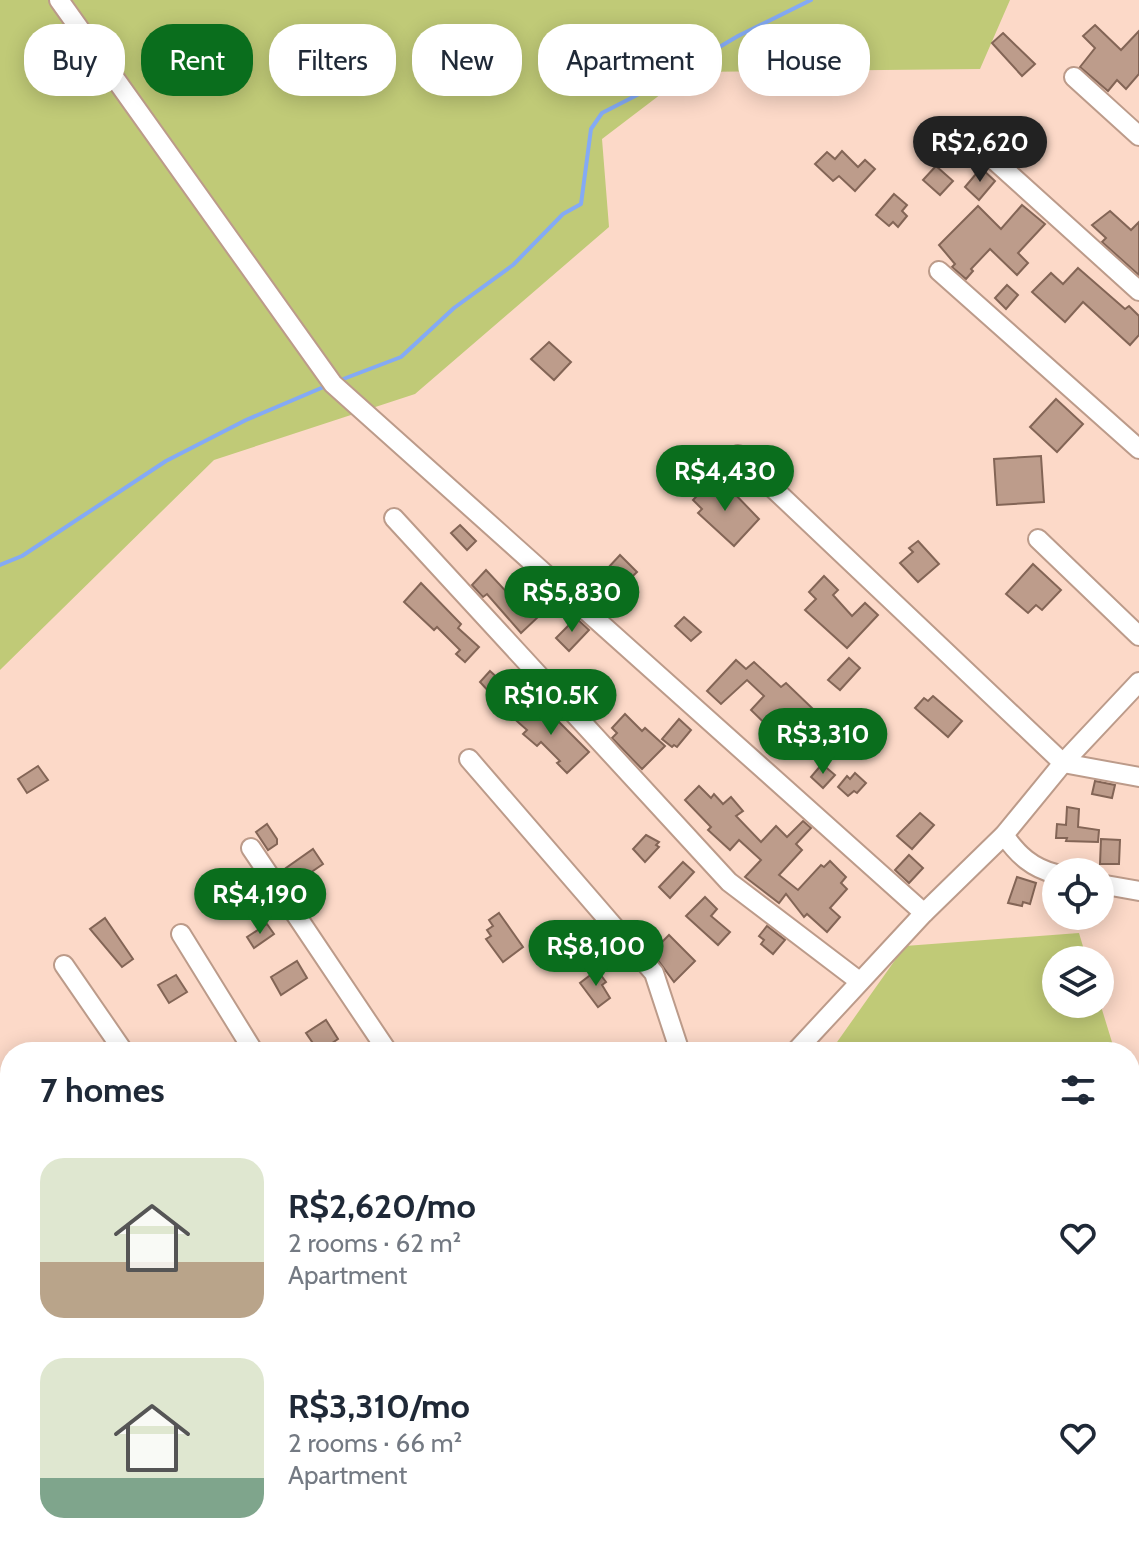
<!DOCTYPE html>
<html lang="en">
<head>
<meta charset="utf-8">
<style>
	body { margin:0; font-family:Cabin,sans-serif; background:#f2f2f3; color:#1f2937; height:100vh; display:flex; flex-direction:column; font-size:30px; white-space:nowrap }
	* { box-sizing:border-box; margin:0 }
	p { font-size:26px; color:#747a83 }
	.icon { flex:none; width:44px; height:44px; fill:none; stroke:currentColor; stroke-width:2; stroke-linecap:round; stroke-linejoin:round }
	.map { position:relative; flex:1; overflow:hidden }
	.sheet { position:absolute; left:0px; top:1042px; width:1140px; height:514px; display:flex; flex-direction:column; background:#fff; border-radius:32px 32px 0 0; box-shadow:0 4px 20px #0003 }
	.sheet>* { flex:none }
	.banner { position:absolute; left:24px; top:24px; width:1092px; height:72px; display:flex; gap:16px }
	.controls { position:absolute; left:1042px; top:858px; display:grid; gap:16px }
	.controls a { display:grid; place-items:center; width:72px; height:72px; border-radius:50%; background:#fff; box-shadow:0 4px 20px #0003; font-size:40px }
	.price { position:absolute; translate:-50% -68px; padding:0 18px; border-radius:28px; background:#0a6e1d; color:#fff; font-size:26px; line-height:52px; filter:drop-shadow(0 2px 4px #0008) }
	.price::after { content:''; position:absolute; left:50%; top:48px; width:24px; height:18px; margin-left:-12px; background:inherit; clip-path:polygon(0 0,100% 0,50% 100%) }
	.price.on { background:#222; color:#fff }
	ul { padding:0; list-style:none }
	li { display:flex; align-items:center; gap:24px; height:200px; padding:0 40px }
	li span { display:grid; place-items:center; flex:none; width:224px; height:160px; border-radius:24px; color:#555 }
	li>.icon { margin-inline-start:auto }
	span .icon { width:96px; height:96px; fill:#fffc; stroke-width:1 }
	li b { font-size:34px }
	h2 { display:flex; justify-content:space-between; align-items:center; height:96px; padding:0 40px; font-size:34px }
	.tag { padding:0 28px; border-radius:32px; background:#fff; box-shadow:0 4px 20px #0003; font-size:28px; line-height:72px }
	.tag.on { background:#0a6e1d; color:#fff }
	.map>svg:first-child { display:block }
	.green { fill:#c0ca77 }
	.lines { fill:none; stroke-linecap:round; stroke-linejoin:round }
	.stream { stroke:#84aaf5; stroke-width:4 }
	.building { fill:#bd9c8b; stroke:#836556; stroke-width:2 }
	.minor-casing { stroke:#bc9b8a; stroke-width:22 }
	.minor { stroke:#fff; stroke-width:18 }
</style>
</head>
<body>
<div class="map">
<svg width="1139" height="1555" viewBox="0 0 1139 1555">
	<rect width="100%" height="100%" fill="#fcd9c8"/>
	<!-- green -->
	<g class="green">
		<polygon points="0,0 1010,0 980,69 690,72 602,139 609,227 415,394 214,460 0,670"/>
		<polygon points="1079,933 1087,960 1056,960 1056,1004 1100,1003 1115,1052 830,1052 905,946"/>
	</g>
	<g class="lines">
		<!-- stream -->
		<g class="stream">
			<polyline points="338,381 401,357 454,308 513,265 563,214 581,204 591,129 602,113 645,91 738,36 811,0"/>
			<polyline points="0,565 22,556 166,461 246,420 326,386"/>
		</g>
	</g>
	<!-- building -->
	<g class="building">
		<polygon points="1095,25 1121,50 1139,31 1139,74 1126,89 1117,80 1108,91 1080,67 1095,48 1083,36"/>
		<polygon points="1003,33 1035,64 1022,76 992,43"/>
		<polygon points="842,151 858,167 865,160 875,169 855,191 839,176 833,181 815,164 827,152 835,159"/>
		<polygon points="936,166 953,181 940,195 923,180"/>
		<polygon points="981,168 995,181 979,200 965,187"/>
		<polygon points="894,194 907,205 902,211 907,216 898,227 893,222 889,226 876,215"/>
		<polygon points="1022,205 1045,224 1018,253 1028,263 1017,275 990,249 971,269 973,271 966,279 952,267 955,264 939,245 978,206 1001,229"/>
		<polygon points="1110,211 1131,230 1139,222 1139,275 1102,242 1106,238 1092,225"/>
		<polygon points="1078,268 1125,309 1129,306 1139,316 1139,335 1130,345 1083,302 1065,322 1032,292 1051,273 1063,284"/>
		<polygon points="1007,285 1018,295 1006,309 995,298"/>
		<polygon points="549,342 571,362 554,380 531,359"/>
		<polygon points="1056,399 1083,424 1057,452 1030,427"/>
		<polygon points="1041,456 1044,502 997,505 994,459"/>
		<polygon points="712,480 728,496 732,491 759,519 734,546 698,513 702,509 693,500"/>
		<polygon points="460,525 476,541 467,550 451,533"/>
		<polygon points="918,541 939,564 918,582 900,563 913,552 909,548"/>
		<polygon points="620,555 637,572 612,596 608,592 591,595 611,573 607,569"/>
		<polygon points="1033,564 1061,590 1042,610 1036,605 1028,613 1006,594"/>
		<polygon points="486,570 516,602 519,600 522,603 534,589 547,602 534,616 537,618 521,633 487,594 483,597 472,585"/>
		<polygon points="824,576 838,590 833,595 852,616 865,603 878,615 847,648 805,610 816,599 809,592"/>
		<polygon points="421,583 461,624 458,628 479,647 465,662 456,654 460,650 437,627 434,630 404,602"/>
		<polygon points="684,617 701,632 691,641 675,626"/>
		<polygon points="576,618 589,630 569,651 556,638"/>
		<polygon points="849,658 860,668 840,690 828,680"/>
		<polygon points="736,660 746,669 754,662 781,687 786,683 812,708 781,739 751,710 764,696 747,680 721,704 707,691"/>
		<polygon points="490,671 502,682 491,694 480,682"/>
		<polygon points="933,696 962,721 948,737 915,708 924,698 928,701"/>
		<polygon points="521,704 537,718 541,714 546,719 551,714 589,752 567,773 557,763 560,761 541,742 537,746 523,734 527,730 510,715"/>
		<polygon points="625,714 642,731 645,728 665,746 642,769 612,738 617,733 612,728"/>
		<polygon points="679,719 691,730 677,747 674,745 672,747 662,739"/>
		<polygon points="822,764 835,775 823,788 811,777"/>
		<polygon points="38,766 48,780 27,793 18,779"/>
		<polygon points="855,773 866,783 857,793 854,791 848,796 838,787 847,776 850,779"/>
		<polygon points="1095,781 1115,785 1112,798 1092,794"/>
		<polygon points="699,786 711,798 714,794 723,804 731,797 743,811 736,816 761,842 776,826 787,837 803,821 811,828 796,844 802,850 779,875 798,890 821,865 824,867 830,861 846,877 841,883 847,889 830,908 840,917 827,932 807,914 804,917 786,894 779,903 745,877 761,860 739,840 730,850 708,830 711,827 685,800"/>
		<polygon points="1067,807 1079,809 1078,827 1099,830 1098,842 1066,841 1067,838 1056,838 1057,824 1066,825"/>
		<polygon points="920,813 934,825 912,849 897,836"/>
		<polygon points="267,824 277,839 277,844 268,850 256,832"/>
		<polygon points="646,835 659,842 656,845 659,847 645,862 633,849"/>
		<polygon points="1101,839 1120,840 1119,864 1100,864"/>
		<polygon points="313,849 323,864 297,882 286,868"/>
		<polygon points="909,855 923,868 909,883 895,870"/>
		<polygon points="683,862 694,872 670,898 659,887"/>
		<polygon points="1017,877 1036,883 1030,904 1023,902 1022,906 1008,903"/>
		<polygon points="705,897 717,909 711,916 730,932 718,945 686,916"/>
		<polygon points="499,913 523,947 503,962 486,939 491,936 487,930 493,926 489,920"/>
		<polygon points="105,918 133,959 122,967 90,929"/>
		<polygon points="267,924 274,934 254,948 247,937"/>
		<polygon points="767,926 785,940 773,954 761,944 764,940 759,936"/>
		<polygon points="669,935 695,961 674,982 652,952"/>
		<polygon points="297,961 307,978 281,995 271,977"/>
		<polygon points="597,970 606,982 602,985 610,998 598,1007 580,983"/>
		<polygon points="176,975 187,992 169,1003 158,985"/>
		<polygon points="326,1020 338,1039 319,1052 306,1033"/>
	</g>
	<g class="lines">
		<!-- minor casing -->
		<g class="minor-casing">
			<g id="minor">
				<polyline points="59,0 333,384 924,913"/>
				<polyline points="1074,77 1139,136"/>
				<polyline points="983,150 1139,291"/>
				<polyline points="939,271 1139,449"/>
				<polyline points="738,455 1063,763 1139,777"/>
				<polyline points="394,518 729,882 859,981"/>
				<polyline points="1038,539 1139,636"/>
				<polyline points="469,759 654,973 680,1052"/>
				<path d="M 1004,835 C 1018,855 1032,868 1056,874"/>
				<polyline points="251,848 388,1052"/>
				<polyline points="1100,884 1139,891"/>
				<polyline points="181,934 254,1052"/>
				<polyline points="64,965 124,1052"/>
				<polyline points="795,1052 924,913 1004,835 1063,763 1139,682"/>
				<polyline points="6,1094 10,1100"/>
				<polyline points="0,1193 10,1210"/>
				<polyline points="8,1321 10,1324"/>
				<polyline points="1130,1464 1139,1464"/>
				<polyline points="0,1522 10,1539"/>
				<polyline points="146,1546 152,1555"/>
				<polyline points="210,1546 215,1555"/>
				<polyline points="301,1546 307,1555"/>
				<polyline points="331,1555 339,1546"/>
				<polyline points="1078,1555 1078,1546"/>
			</g>
		</g>
		<!-- minor -->
		<use href="#minor" class="minor"/>
	</g>
</svg>
<div class="controls">
<a><svg class="icon" aria-label="locate" viewBox="0 0 24 24"><circle cx="12" cy="12" r="6"/><path d="M12 2v4M12 18v4M2 12h4M18 12h4"/></svg></a>
<a><svg class="icon" aria-label="layers" viewBox="0 0 24 24"><path d="M12 4l9 5-9 5-9-5zM3 14l9 5 9-5"/></svg></a>
</div>
<b class="price on" style="left:980px;top:184px">R$2,620</b>
<b class="price" style="left:725px;top:513px">R$4,430</b>
<b class="price" style="left:572px;top:634px">R$5,830</b>
<b class="price" style="left:551px;top:737px">R$10.5K</b>
<b class="price" style="left:823px;top:776px">R$3,310</b>
<b class="price" style="left:260px;top:936px">R$4,190</b>
<b class="price" style="left:596px;top:988px">R$8,100</b>
<div class="banner">
<a class="tag">Buy</a>
<a class="tag on">Rent</a>
<a class="tag">Filters</a>
<a class="tag">New</a>
<a class="tag">Apartment</a>
<a class="tag">House</a>
</div>
<section class="sheet">
<h2>7 homes<svg class="icon" aria-label="filters" viewBox="0 0 24 24"><path d="M4 7h16M4 17h16"/><circle cx="9" cy="7" r="2"/><circle cx="15" cy="17" r="2"/></svg></h2>
<ul>
<li><span style="background:linear-gradient(#dfe7d0 65%,#b9a48a 0)"><svg class="icon" aria-label="home" viewBox="0 0 24 24"><path d="M3 11l9-7 9 7M6 9v11h12V9"/></svg></span><div><b>R$2,620/mo</b><p>2 rooms · 62 m²</p><p>Apartment</p></div><svg class="icon" aria-label="heart" viewBox="0 0 24 24"><path d="M12 20l-8-8c-3-5 5-10 8-4 3-6 11-1 8 4z"/></svg></li>
<li><span style="background:linear-gradient(#dfe7d0 75%,#7fa58c 0)"><svg class="icon" aria-label="home" viewBox="0 0 24 24"><path d="M3 11l9-7 9 7M6 9v11h12V9"/></svg></span><div><b>R$3,310/mo</b><p>2 rooms · 66 m²</p><p>Apartment</p></div><svg class="icon" aria-label="heart" viewBox="0 0 24 24"><path d="M12 20l-8-8c-3-5 5-10 8-4 3-6 11-1 8 4z"/></svg></li>
</ul>
</section>
</div>
</body>
</html>
